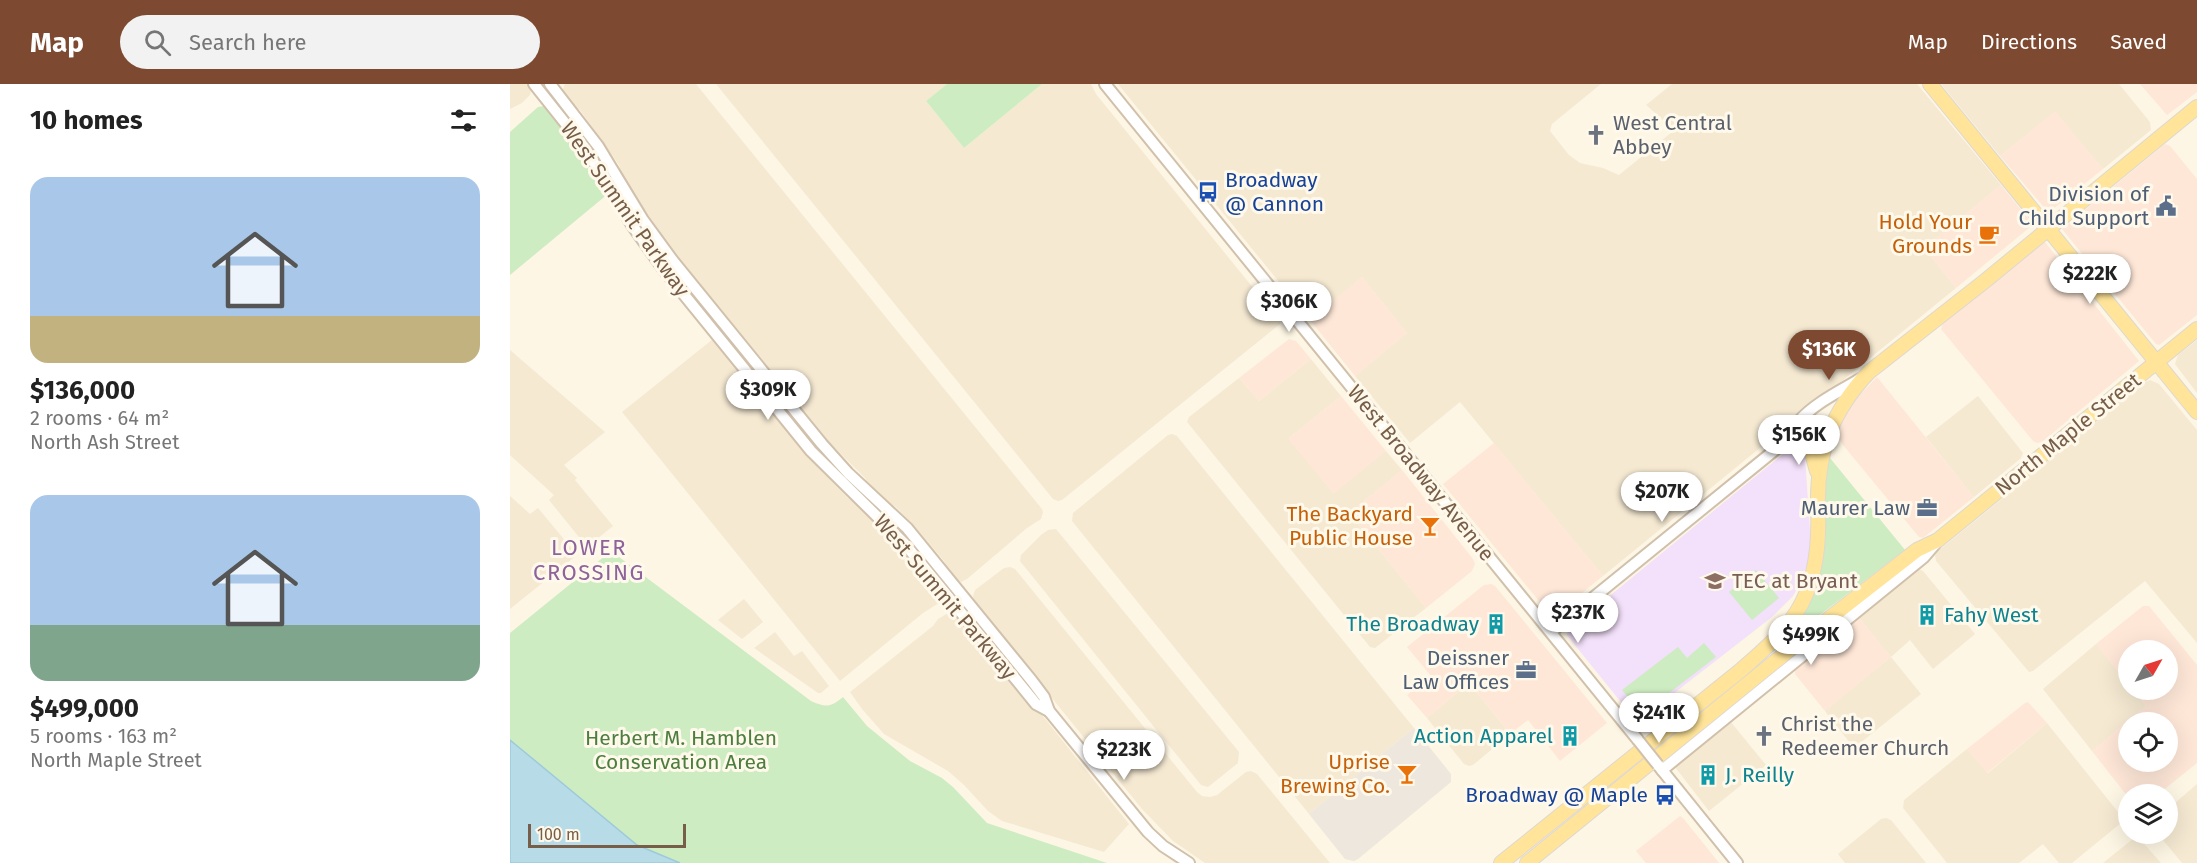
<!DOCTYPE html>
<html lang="en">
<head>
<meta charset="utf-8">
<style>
	body { margin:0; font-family:"Fira Sans",sans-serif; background:#f2f2f2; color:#222; height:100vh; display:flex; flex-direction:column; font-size:22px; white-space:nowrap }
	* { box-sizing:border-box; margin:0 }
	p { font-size:20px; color:#767676 }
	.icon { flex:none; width:33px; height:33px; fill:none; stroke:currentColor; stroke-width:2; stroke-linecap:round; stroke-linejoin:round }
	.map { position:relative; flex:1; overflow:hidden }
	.side { display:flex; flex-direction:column; background:#fff; width:510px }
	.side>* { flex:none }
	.needle { width:39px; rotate:51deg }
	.fabs { position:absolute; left:1608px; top:556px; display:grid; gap:12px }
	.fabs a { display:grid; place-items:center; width:60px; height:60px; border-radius:50%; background:#fff; box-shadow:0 6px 24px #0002; font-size:30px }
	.scale { position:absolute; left:18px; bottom:15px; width:158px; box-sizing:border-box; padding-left:6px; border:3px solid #775e48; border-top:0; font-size:16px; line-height:21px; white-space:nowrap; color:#775e48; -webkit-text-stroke:4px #fff9eb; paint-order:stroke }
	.price { position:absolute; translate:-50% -51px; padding:0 14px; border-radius:21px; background:#fff; color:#222; font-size:20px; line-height:39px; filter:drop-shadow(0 2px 3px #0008) }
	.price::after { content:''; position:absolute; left:50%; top:36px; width:18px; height:14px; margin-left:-9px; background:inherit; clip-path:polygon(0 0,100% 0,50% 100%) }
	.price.current { background:#7d4a31; color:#fff }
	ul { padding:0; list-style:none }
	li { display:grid; align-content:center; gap:12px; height:318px; padding:0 30px }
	li span { display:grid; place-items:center; height:186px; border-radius:18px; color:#555 }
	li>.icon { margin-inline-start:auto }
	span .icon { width:108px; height:108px; fill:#fffc; stroke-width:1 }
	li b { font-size:26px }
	h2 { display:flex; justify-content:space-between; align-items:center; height:72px; padding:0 30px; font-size:26px }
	header { display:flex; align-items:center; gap:36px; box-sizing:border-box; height:84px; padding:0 30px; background:#7d4a31; color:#fff }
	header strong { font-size:28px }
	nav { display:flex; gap:33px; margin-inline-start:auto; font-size:21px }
	.search { width:420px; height:54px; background:#f2f2f2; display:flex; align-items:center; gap:15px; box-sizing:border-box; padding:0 21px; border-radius:33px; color:#767676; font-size:22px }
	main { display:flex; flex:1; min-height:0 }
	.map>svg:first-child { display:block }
	.residential { fill:#f5e9d2 }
	.commercial { fill:#fee7d7; fill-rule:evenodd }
	.industrial { fill:#ede7de }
	.education { fill:#f3e0fa }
	.green { fill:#ceecc1 }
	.water { fill:#b7dce8; stroke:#9dcada; stroke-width:1.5 }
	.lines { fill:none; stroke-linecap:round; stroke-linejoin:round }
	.minor-casing { stroke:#d1c1ac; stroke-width:14 }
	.major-casing { stroke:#ded8d3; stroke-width:16 }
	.minor { stroke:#fff; stroke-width:10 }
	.major { stroke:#ffe499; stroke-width:14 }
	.minor-bridge-casing { stroke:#d1c1ac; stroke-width:14; stroke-linecap:butt }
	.minor-bridge { stroke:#fff; stroke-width:10 }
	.labels { text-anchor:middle; stroke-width:6; stroke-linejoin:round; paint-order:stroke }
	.worship-label { font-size:21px; fill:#5b616d; stroke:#fff9eb; text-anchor:start }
	.transit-label { font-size:21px; fill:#164399; stroke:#fff9eb; text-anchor:start }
	.service-label { font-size:21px; fill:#4e5e75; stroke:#fff9eb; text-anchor:end }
	.street-label { font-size:21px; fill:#775e48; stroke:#fff9eb }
	.food-label { font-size:21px; fill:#c56008; stroke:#fff9eb; text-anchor:end }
	.education-label { font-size:21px; fill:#785e54; stroke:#fff9eb; text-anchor:start }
	.culture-label { font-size:21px; fill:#0d838f; stroke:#fff9eb; text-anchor:start }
	.park-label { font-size:21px; fill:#4b7e3f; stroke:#fff9eb }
	.neighbourhood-label { font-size:22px; letter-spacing:1.5px; fill:#8e639b; stroke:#fff9eb }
</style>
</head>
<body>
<header>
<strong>Map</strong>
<div class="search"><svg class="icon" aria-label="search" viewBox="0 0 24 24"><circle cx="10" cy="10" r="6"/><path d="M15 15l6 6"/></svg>Search here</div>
<nav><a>Map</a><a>Directions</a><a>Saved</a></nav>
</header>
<main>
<section class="side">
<h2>10 homes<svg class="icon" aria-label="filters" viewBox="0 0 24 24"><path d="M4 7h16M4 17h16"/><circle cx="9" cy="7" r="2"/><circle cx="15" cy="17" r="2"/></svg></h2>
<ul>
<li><span style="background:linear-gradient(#a9c7e8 75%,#c2b280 0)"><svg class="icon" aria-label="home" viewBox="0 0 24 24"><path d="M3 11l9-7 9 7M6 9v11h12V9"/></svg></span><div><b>$136,000</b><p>2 rooms · 64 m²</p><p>North Ash Street</p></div></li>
<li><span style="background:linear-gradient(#a9c7e8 70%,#7fa58c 0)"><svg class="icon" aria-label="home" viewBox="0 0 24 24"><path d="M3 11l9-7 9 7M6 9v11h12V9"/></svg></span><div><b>$499,000</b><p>5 rooms · 163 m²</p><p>North Maple Street</p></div></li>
</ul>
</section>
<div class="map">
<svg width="1687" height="779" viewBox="0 0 1687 779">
	<rect width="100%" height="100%" fill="#fdf6e4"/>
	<!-- residential -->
	<g class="residential">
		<polygon points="0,0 19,0 21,6 20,11 12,19 0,25"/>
		<polygon points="55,0 186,0 532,425 533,428 531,435 517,444 457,495 451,498 444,495 437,485 434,477 405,443 386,423 379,419 359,402 355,394 320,359 295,328 288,324 262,292 260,285 238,259 227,249 224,242 172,181 168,173 132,122 125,114 112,92 109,81 70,26 61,20 54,11 53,5"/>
		<polygon points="206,0 437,0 416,17 454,64 532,0 581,0 586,10 770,237 770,240 552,416 548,417 543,415"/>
		<polygon points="608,0 1091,0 1042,40 1040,47 1059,71 1070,79 1093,84 1109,91 1162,48 1151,34 1136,21 1162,0 1407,0 1491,101 1414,164 1446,204 1093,492 950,318 900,359 845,292 897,249 852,193 800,236"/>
		<polygon points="1431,0 1609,0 1640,38 1641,46 1593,85 1545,28 1490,72"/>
		<polygon points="203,255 211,261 218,274 272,336 273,342 297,372 338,414 345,417 365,435 416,494 429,507 431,513 429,519 413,529 330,597 112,328"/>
		<polygon points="1687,256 1687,309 1665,280 1668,271"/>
		<polygon points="0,266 95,348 54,381 67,394 65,396 103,442 77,463 39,416 44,411 0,371"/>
		<polygon points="801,275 831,312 779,354 823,409 876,367 892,386 839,429 916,524 865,564 860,563 677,338 679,333 729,294 749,317"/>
		<polygon points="1640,296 1649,300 1687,346 1687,559 1635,497 1523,587 1519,588 1426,477 1425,471 1428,467 1635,298"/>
		<polygon points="1468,312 1513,369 1511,374 1464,413 1416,353"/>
		<polygon points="662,350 667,352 904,644 799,730 562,437 563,429 658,351"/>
		<polygon points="0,412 20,430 28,424 67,471 0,525"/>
		<polygon points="546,445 729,668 728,679 698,703 691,701 510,477 511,471 531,451 538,446"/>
		<polygon points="500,483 505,485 687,708 692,712 700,713 707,711 736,688 741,687 747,690 820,779 695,779 663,757 632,725 464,518 463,512 465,506 494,484"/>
		<polygon points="1409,485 1413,487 1465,550 1423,585 1400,556 1381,573 1411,610 1344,664 1315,627 1381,573 1348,532 1405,486"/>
		<polygon points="234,515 253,538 232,555 208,536"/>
		<polygon points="440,528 448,531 478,571 487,579 491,589 522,625 532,631 619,740 594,768 492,737 478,727 454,701 438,687 374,650 352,625 340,608 423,542 428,535"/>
		<polygon points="265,548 284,572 292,567 319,602 311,609 308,609 244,564"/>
		<polygon points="1586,560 1618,600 1618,606 1623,606 1636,622 1582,667 1533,605"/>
		<polygon points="959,599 1000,650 963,681 959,682 954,680 917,634"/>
		<polygon points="1220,637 1256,681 1199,727 1165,683"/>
		<polygon points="1537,639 1612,733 1613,736 1611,739 1562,779 1549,779 1533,760 1509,779 1437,779 1393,724 1394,716 1457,665 1478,689"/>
		<polygon points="1687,700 1687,779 1672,779 1648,750 1658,750 1658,725"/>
		<polygon points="1376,734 1381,736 1416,779 1335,779 1328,770 1371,735"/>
		<polygon points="1627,752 1651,779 1593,779 1624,754"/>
	</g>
	<!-- commercial -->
	<g class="commercial">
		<polygon points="1630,0 1687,0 1687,8 1657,31"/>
		<polygon points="1545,27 1593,85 1542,126 1538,128 1490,72"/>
		<polygon points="1655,60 1660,62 1687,95 1687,231 1649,261 1646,260 1552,145"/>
		<polygon points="1491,101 1520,137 1520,143 1446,204 1414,164"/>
		<polygon points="1535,158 1629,277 1532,358 1527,359 1523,357 1431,245 1433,239"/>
		<polygon points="852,193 897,249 845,292 800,236"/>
		<polygon points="779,255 786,257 801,275 749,317 729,294"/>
		<polygon points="1367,293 1464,413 1413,454 1409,453 1333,361 1329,354 1331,335 1342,319"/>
		<polygon points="831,312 876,367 824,410 778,355"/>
		<polygon points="984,359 1093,492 1047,529 1038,528 933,400"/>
		<polygon points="892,386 963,475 965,480 962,487 916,524 839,429"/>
		<polygon points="982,500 986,503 1097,639 1050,677 1018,636 1000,650 959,599 917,634 897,611 921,592 897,563 974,501"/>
		<path d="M 1633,522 L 1639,522 L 1687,581 L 1687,679 L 1647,711 L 1618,711 L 1618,713 L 1582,667 L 1636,622 L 1623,606 L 1658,606 L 1658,567 L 1618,567 L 1618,600 L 1586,560 ZM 1618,639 L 1658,639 L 1658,678 L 1618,678 Z"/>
		<polygon points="1348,532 1381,573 1315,627 1285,590 1285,586 1286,582"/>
		<polygon points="1518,618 1537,639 1477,689 1457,665 1515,619"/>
		<polygon points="1170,732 1173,734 1209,779 1136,779 1126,767"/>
	</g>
	<!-- industrial -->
	<polygon class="industrial" points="904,644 941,690 941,698 848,775 844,777 835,775 799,730"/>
	<!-- education -->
	<polygon class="education" points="1290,356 1294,358 1301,461 1300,472 1290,500 1283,512 1262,533 1127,638 1060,555 1057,551 1058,546"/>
	<!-- green -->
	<g class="green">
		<polygon points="437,0 532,0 454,64 416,17"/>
		<path d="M 34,22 C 43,25 47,34 50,42 L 99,109 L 0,191 L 0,48 L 28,23 Z"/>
		<path d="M 1320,374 L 1395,466 L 1290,546 L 1286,540 C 1303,509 1311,493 1315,457 C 1317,434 1309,393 1320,374 Z"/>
		<path d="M 101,467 L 301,617 C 316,624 321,623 333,613 L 357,642 L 400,677 L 432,694 L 443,703 L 477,739 L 597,779 L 170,779 L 127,761 L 0,656 L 0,549 Z"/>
		<polygon points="1246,486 1269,514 1242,536 1219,508"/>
		<polygon points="1194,559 1206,573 1132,630 1112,606 1168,563 1177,574"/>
	</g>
	<!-- water -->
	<polygon class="water" points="0,656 127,761 170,779 0,779"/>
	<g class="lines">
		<!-- minor casing -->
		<g class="minor-casing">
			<g id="minor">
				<polyline points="24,0 75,64 124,144 154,186 301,367 394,459 513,604 526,620 539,627"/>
				<polyline points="40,0 88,62 133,136 163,177 312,360 338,389 397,444 522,597 534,613 539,627 638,748 653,762 679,779"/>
				<polyline points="595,0 1128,656"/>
				<path d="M 1041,548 L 1276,357 C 1282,351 1283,343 1289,337 C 1305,319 1330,307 1350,295"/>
				<polyline points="1148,681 1227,779"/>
				<polyline points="1152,686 1414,473 1426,459"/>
			</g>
		</g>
		<!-- major casing -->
		<g class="major-casing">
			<g id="major">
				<polyline points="1420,0 1687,328"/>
				<polyline points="1282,351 1289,350 1298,355 1307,387"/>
				<path d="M 991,779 L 1231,586 C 1257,563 1283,542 1296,510 C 1308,481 1309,451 1308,420 C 1307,367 1322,327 1359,288 L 1475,197 L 1687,23"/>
				<polyline points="1017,779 1294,554 1407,466 1428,456 1687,245"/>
			</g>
		</g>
		<!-- minor -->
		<use href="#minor" class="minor"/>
		<!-- major -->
		<use href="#major" class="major"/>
		<!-- minor-bridge casing -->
		<g class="minor-bridge-casing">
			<polyline id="minor-bridge" points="1128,656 1148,681"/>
		</g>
		<!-- minor-bridge -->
		<use href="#minor-bridge" class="minor-bridge"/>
	</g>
	<!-- icons -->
	<defs>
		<g id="church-bare" transform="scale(1.62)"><path d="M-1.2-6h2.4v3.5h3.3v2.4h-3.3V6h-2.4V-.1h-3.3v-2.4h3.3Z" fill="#6b7280" stroke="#fff9eb" stroke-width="2.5" paint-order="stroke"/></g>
		<g id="bus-bare" transform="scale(1.62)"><path d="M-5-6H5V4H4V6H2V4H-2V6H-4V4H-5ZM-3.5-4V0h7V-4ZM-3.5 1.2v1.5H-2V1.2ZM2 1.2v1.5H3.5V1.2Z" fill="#1a4fb4" stroke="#fff9eb" stroke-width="2.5" paint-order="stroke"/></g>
		<g id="civic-bare" transform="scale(1.62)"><path d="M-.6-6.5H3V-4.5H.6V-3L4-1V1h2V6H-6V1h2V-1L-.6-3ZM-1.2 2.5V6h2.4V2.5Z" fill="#5c6f8a" stroke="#fff9eb" stroke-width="2.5" paint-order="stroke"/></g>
		<g id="cafe-bare" transform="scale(1.62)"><path d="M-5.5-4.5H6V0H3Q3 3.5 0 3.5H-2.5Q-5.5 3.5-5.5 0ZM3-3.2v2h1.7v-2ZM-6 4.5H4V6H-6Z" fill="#e8710a" stroke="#fff9eb" stroke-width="2.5" paint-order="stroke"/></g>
		<g id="office-bare" transform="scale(1.62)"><path d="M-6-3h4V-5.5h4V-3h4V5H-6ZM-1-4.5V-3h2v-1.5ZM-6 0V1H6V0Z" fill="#5c6f8a" stroke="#fff9eb" stroke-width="2.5" paint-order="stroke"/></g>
		<g id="bar-bare" transform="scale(1.62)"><path d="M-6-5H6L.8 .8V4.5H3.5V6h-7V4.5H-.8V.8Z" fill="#e8710a" stroke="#fff9eb" stroke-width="2.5" paint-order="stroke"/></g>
		<g id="school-bare" transform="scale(1.62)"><path d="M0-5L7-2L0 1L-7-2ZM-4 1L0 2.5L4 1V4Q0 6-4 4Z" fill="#8d6e63" stroke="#fff9eb" stroke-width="2.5" paint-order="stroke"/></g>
		<g id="building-bare" transform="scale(1.62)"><path d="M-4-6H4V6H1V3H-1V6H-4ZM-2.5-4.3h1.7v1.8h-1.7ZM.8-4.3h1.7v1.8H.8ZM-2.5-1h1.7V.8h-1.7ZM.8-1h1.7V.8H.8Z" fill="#0f9aa8" stroke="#fff9eb" stroke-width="2.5" paint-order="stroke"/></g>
	</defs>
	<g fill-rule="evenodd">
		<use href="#church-bare" x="1086" y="51"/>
		<use href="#bus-bare" x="698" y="108"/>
		<use href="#civic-bare" x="1656" y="122"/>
		<use href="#cafe-bare" x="1479" y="150"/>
		<use href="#office-bare" x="1417" y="424"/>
		<use href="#bar-bare" x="920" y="442"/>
		<use href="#school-bare" x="1205" y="497"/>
		<use href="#building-bare" x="1417" y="531"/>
		<use href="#building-bare" x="986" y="540"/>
		<use href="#office-bare" x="1016" y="586"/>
		<use href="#building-bare" x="1060" y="652"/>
		<use href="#church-bare" x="1254" y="652"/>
		<use href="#bar-bare" x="897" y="690"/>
		<use href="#building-bare" x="1198" y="691"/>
		<use href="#bus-bare" x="1155" y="711"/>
	</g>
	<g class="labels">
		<!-- worship labels -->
		<g class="worship-label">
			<text x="1103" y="46">West Central<tspan x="1103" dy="24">Abbey</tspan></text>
			<text x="1271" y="647">Christ the<tspan x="1271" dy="24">Redeemer Church</tspan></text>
		</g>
		<!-- transit labels -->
		<g class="transit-label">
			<text x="715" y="103">Broadway<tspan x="715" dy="24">@ Cannon</tspan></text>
			<text x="1138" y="718" text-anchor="end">Broadway @ Maple</text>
		</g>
		<!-- service labels -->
		<g class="service-label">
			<text x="1639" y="117">Division of<tspan x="1639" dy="24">Child Support</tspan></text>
			<text x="1400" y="431">Maurer Law</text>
			<text x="999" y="581">Deissner<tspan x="999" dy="24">Law Offices</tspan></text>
		</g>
		<!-- street labels -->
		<g class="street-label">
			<text transform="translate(115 125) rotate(55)" y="7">West Summit Parkway</text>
			<text transform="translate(1558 350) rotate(-39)" y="7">North Maple Street</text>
			<text transform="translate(911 389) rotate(51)" y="7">West Broadway Avenue</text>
			<text transform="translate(435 513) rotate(50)" y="7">West Summit Parkway</text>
		</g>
		<!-- food labels -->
		<g class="food-label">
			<text x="1462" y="145">Hold Your<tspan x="1462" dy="24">Grounds</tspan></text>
			<text x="903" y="437">The Backyard<tspan x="903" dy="24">Public House</tspan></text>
			<text x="880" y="685">Uprise<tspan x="880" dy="24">Brewing Co.</tspan></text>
		</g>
		<!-- education labels -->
		<g class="education-label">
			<text x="1222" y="504">TEC at Bryant</text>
		</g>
		<!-- culture labels -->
		<g class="culture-label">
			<text x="1434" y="538">Fahy West</text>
			<text x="969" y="547" text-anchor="end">The Broadway</text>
			<text x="1043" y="659" text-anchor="end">Action Apparel</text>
			<text x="1215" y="698">J. Reilly</text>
		</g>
		<!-- park labels -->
		<g class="park-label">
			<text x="171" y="661">Herbert M. Hamblen<tspan x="171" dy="24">Conservation Area</tspan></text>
		</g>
		<!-- neighbourhood labels -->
		<g class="neighbourhood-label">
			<text x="79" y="471">LOWER<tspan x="79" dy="25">CROSSING</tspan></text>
		</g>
	</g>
</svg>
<div class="fabs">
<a><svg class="needle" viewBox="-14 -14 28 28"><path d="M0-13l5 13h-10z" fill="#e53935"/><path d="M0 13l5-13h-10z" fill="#767676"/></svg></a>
<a><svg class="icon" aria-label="locate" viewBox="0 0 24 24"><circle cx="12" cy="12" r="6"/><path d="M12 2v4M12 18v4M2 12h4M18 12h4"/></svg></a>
<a><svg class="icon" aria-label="layers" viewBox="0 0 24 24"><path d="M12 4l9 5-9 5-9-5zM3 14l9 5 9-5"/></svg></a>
</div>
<div class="scale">100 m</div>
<b class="price" style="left:1580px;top:221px">$222K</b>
<b class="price" style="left:779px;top:249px">$306K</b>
<b class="price current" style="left:1319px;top:297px">$136K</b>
<b class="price" style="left:258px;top:337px">$309K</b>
<b class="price" style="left:1289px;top:382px">$156K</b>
<b class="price" style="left:1152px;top:439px">$207K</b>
<b class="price" style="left:1068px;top:560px">$237K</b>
<b class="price" style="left:1301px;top:582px">$499K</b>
<b class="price" style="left:1149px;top:660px">$241K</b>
<b class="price" style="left:614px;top:697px">$223K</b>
</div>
</main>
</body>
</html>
